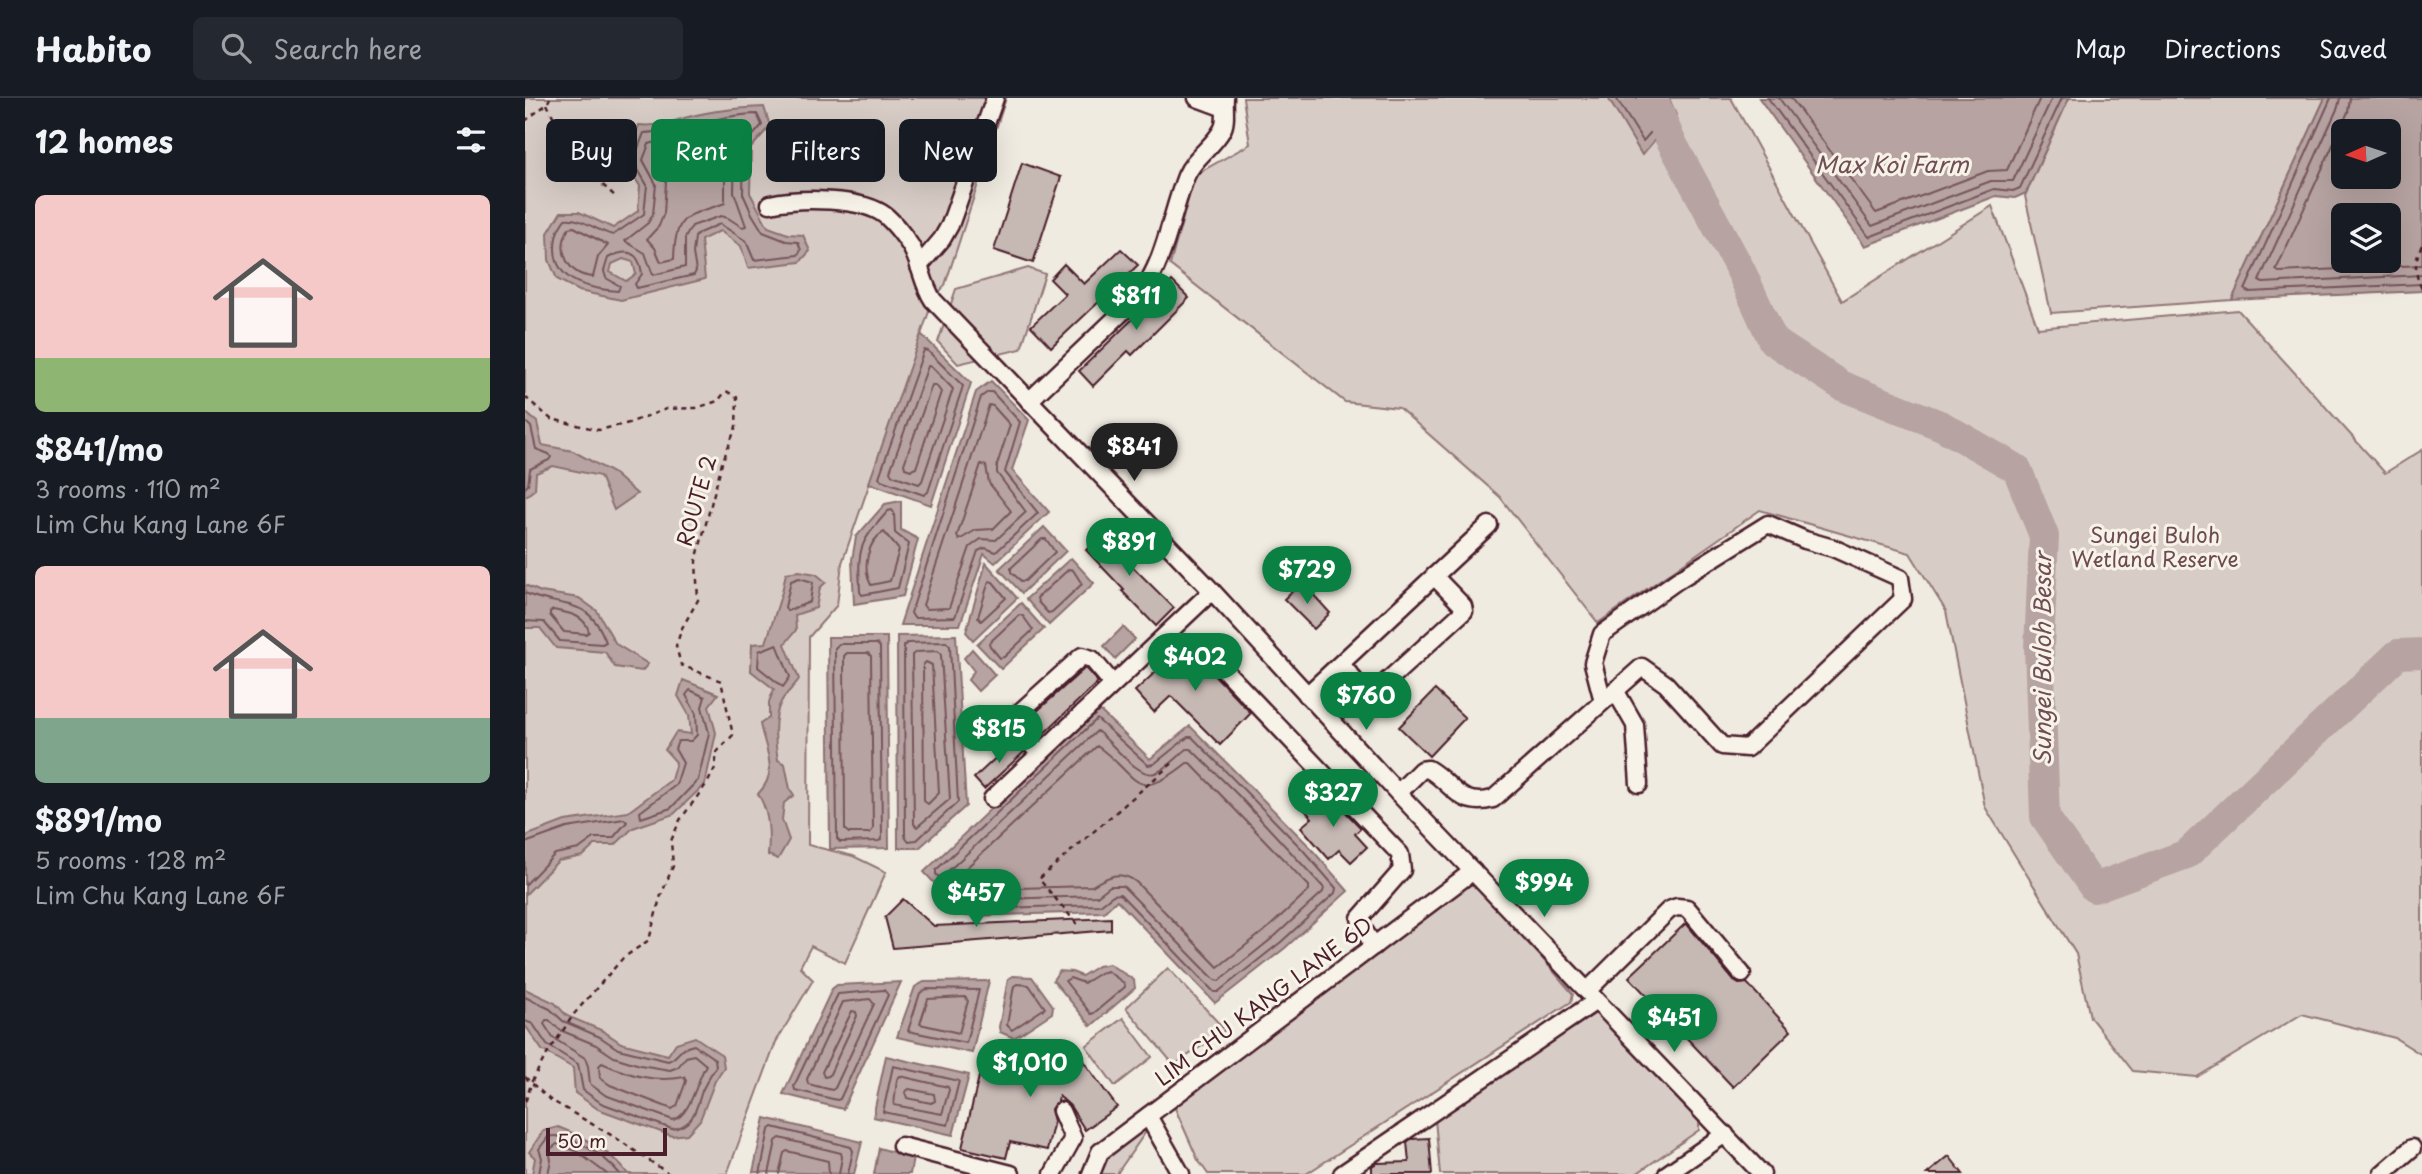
<!DOCTYPE html>
<html lang="en">
<head>
<meta charset="utf-8">
<style>
	body { margin:0; font-family:"Playpen Sans",sans-serif; background:#242831; color:#f1f3f6; height:100vh; display:flex; flex-direction:column; font-size:26px; white-space:nowrap }
	* { box-sizing:border-box; margin:0 }
	p { font-size:23px; color:#9ea1a6 }
	.icon { flex:none; width:38px; height:38px; fill:none; stroke:currentColor; stroke-width:2; stroke-linecap:round; stroke-linejoin:round }
	.map { position:relative; flex:1; overflow:hidden }
	.drawer { display:flex; flex-direction:column; background:#171b24; width:525px }
	.drawer>* { flex:none }
	.banner { position:absolute; left:21px; top:21px; width:665px; height:63px; display:flex; gap:14px }
	.needle { width:46px; rotate:267deg }
	.buttons { position:absolute; left:1806px; top:21px; display:grid; gap:14px }
	.buttons a { display:grid; place-items:center; width:70px; height:70px; border-radius:10px; background:#171b24; box-shadow:0 7px 28px #0002; font-size:35px }
	.scale { position:absolute; left:21px; bottom:18px; width:121px; box-sizing:border-box; padding-left:7px; border:4px solid #4a1f2b; border-top:0; font-size:19px; line-height:24px; white-space:nowrap; color:#4a1f2b; -webkit-text-stroke:5px #f7f3e8; paint-order:stroke }
	.price { position:absolute; translate:-50% -60px; padding:0 16px; border-radius:24px; background:#0b8043; color:#fff; font-size:23px; line-height:46px; filter:drop-shadow(0 2px 4px #0008) }
	.price::after { content:''; position:absolute; left:50%; top:42px; width:21px; height:16px; margin-left:-10px; background:inherit; clip-path:polygon(0 0,100% 0,50% 100%) }
	.price.selected { background:#222; color:#fff }
	ul { padding:0; list-style:none }
	li { display:grid; align-content:center; gap:14px; height:371px; padding:0 35px }
	li span { display:grid; place-items:center; height:217px; border-radius:10px; color:#555 }
	li>.icon { margin-inline-start:auto }
	span .icon { width:126px; height:126px; fill:#fffc; stroke-width:1 }
	li b { font-size:30px }
	h2 { display:flex; justify-content:space-between; align-items:center; height:84px; padding:0 35px; font-size:30px }
	.pill { padding:0 24px; border-radius:10px; background:#171b24; box-shadow:0 7px 28px #0002; font-size:24px; line-height:63px }
	.pill.selected { background:#0b8043; color:#fff }
	header { display:flex; align-items:center; gap:42px; box-sizing:border-box; height:98px; padding:0 35px; background:#171b24; border-bottom:2px solid #363941 }
	header strong { font-size:33px }
	nav { display:flex; gap:38px; margin-inline-start:auto; font-size:24px }
	.search { width:490px; height:63px; background:#242831; display:flex; align-items:center; gap:18px; box-sizing:border-box; padding:0 24px; border-radius:10px; color:#9ea1a6; font-size:26px }
	main { display:flex; flex:1; min-height:0 }
	.map>svg:first-child { display:block }
	.green { fill:#d8cdc6; stroke:#917678; stroke-width:2 }
	.water { fill:#b7a4a2; stroke:#8b6f72; stroke-width:2; fill-rule:evenodd }
	.lines { fill:none; stroke-linecap:round; stroke-linejoin:round }
	.shore { stroke:#76545b; stroke-width:2 }
	.river { stroke:#b7a4a2; stroke-width:30 }
	.building { fill:#c6b8b3; stroke:#4a1f2b; stroke-width:2 }
	.minor-casing { stroke:#4a1f2b; stroke-width:21 }
	.path { stroke:#4a1f2b; stroke-width:2.5; stroke-dasharray:5 5; stroke-linecap:butt }
	.minor { stroke:#f7f3e8; stroke-width:16 }
	.labels { text-anchor:middle; stroke-width:6; stroke-linejoin:round; paint-order:stroke }
	.street-label { font-size:21px; fill:#4a1f2b; stroke:#f7f3e8 }
	.park-label { font-size:21px; fill:#6e4a52; stroke:#f7f3e8 }
	.water-label { font-size:23px; font-style:italic; fill:#704e55; stroke:#f7f3e8 }
</style>
</head>
<body>
<header>
<strong>Habito</strong>
<div class="search"><svg class="icon" aria-label="search" viewBox="0 0 24 24"><circle cx="10" cy="10" r="6"/><path d="M15 15l6 6"/></svg>Search here</div>
<nav><a>Map</a><a>Directions</a><a>Saved</a></nav>
</header>
<main>
<section class="drawer">
<h2>12 homes<svg class="icon" aria-label="filters" viewBox="0 0 24 24"><path d="M4 7h16M4 17h16"/><circle cx="9" cy="7" r="2"/><circle cx="15" cy="17" r="2"/></svg></h2>
<ul>
<li><span style="background:linear-gradient(#f6c9c9 75%,#8fb573 0)"><svg class="icon" aria-label="home" viewBox="0 0 24 24"><path d="M3 11l9-7 9 7M6 9v11h12V9"/></svg></span><div><b>$841/mo</b><p>3 rooms · 110 m²</p><p>Lim Chu Kang Lane 6F</p></div></li>
<li><span style="background:linear-gradient(#f6c9c9 70%,#7fa58c 0)"><svg class="icon" aria-label="home" viewBox="0 0 24 24"><path d="M3 11l9-7 9 7M6 9v11h12V9"/></svg></span><div><b>$891/mo</b><p>5 rooms · 128 m²</p><p>Lim Chu Kang Lane 6F</p></div></li>
</ul>
</section>
<div class="map">
<svg width="1897" height="1076" viewBox="0 0 1897 1076">
	<rect width="100%" height="100%" fill="#f0ebe0"/>
	<filter id="ink" filterUnits="userSpaceOnUse"><feTurbulence type="fractalNoise" baseFrequency=".0143" numOctaves="2"/><feDisplacementMap in="SourceGraphic" scale="14" xChannelSelector="R" yChannelSelector="G"/><feConvolveMatrix kernelMatrix="1 2 1 2 8 2 1 2 1" color-interpolation-filters="sRGB"/></filter>
	<g filter="url(#ink)">
		<!-- green -->
		<g class="green">
			<polygon points="0,0 481,0 420,187 408,202 317,465 312,507 284,539 283,747 328,758 361,774 320,865 286,848 275,869 288,882 251,944 202,1076 0,1076"/>
			<polygon points="718,0 1206,0 1317,203 1467,108 1513,230 1713,212 1860,375 1897,352 1897,957 1870,940 1777,916 1672,979 1608,973 1565,919 1551,856 1460,709 1421,513 1385,455 1235,412 1073,525 975,399 874,310 820,304 645,167 670,77 725,46"/>
			<polygon points="1544,0 1800,0 1707,202 1526,215 1500,98"/>
			<polygon points="503,170 520,176 496,251 433,266 413,244 431,191"/>
			<polygon points="942,785 952,785 1048,896 1046,904 781,1076 683,1076 673,1062 649,1008"/>
			<polygon points="643,870 700,932 649,967 601,910"/>
			<polygon points="1077,911 1174,1020 1174,1032 1111,1076 915,1076 910,1021"/>
			<polygon points="598,920 627,959 590,988 561,948"/>
			<polygon points="615,1024 622,1032 593,1074 593,1076 570,1076 581,1050"/>
		</g>
		<!-- water -->
		<g class="water">
			<polygon points="1083,0 1144,0 1151,17 1117,57"/>
			<polygon points="1234,0 1544,0 1501,95 1490,100 1471,98 1340,148"/>
			<path d="M 1800,0 L 1897,0 L 1897,193 L 1707,202 ZM 1818,33 L 1864,33 L 1864,79 L 1818,79 ZM 1818,117 L 1864,117 L 1864,163 L 1818,163 Z"/>
			<path d="M 239,9 L 245,28 L 226,50 L 225,95 L 243,129 L 263,136 L 278,137 L 285,153 L 275,164 L 223,170 L 216,148 L 195,133 L 176,142 L 180,181 L 96,202 L 54,193 L 32,181 L 24,162 L 23,135 L 36,114 L 54,114 L 88,130 L 113,113 L 115,88 L 100,65 L 114,27 C 135,29 147,23 167,18 C 191,12 215,10 239,9 ZM 98,161 L 108,164 L 111,176 L 101,183 L 85,174 L 87,166 Z"/>
			<polygon points="396,236 446,285 406,407 344,385"/>
			<polygon points="466,283 504,322 487,372 524,414 470,465 459,456 435,527 375,527 451,294"/>
			<polygon points="0,314 12,324 17,347 48,353 88,375 112,396 89,412 75,378 28,368 11,375 10,391 0,399"/>
			<polygon points="376,403 376,432 393,441 378,498 329,506 327,462 331,439 360,406"/>
			<polygon points="519,429 541,453 497,495 474,471"/>
			<polygon points="546,460 569,485 524,527 501,501"/>
			<polygon points="461,465 492,500 448,542 441,534"/>
			<path d="M 274,473 L 291,476 L 301,484 L 295,490 L 291,510 L 270,517 L 271,532 L 260,546 L 274,581 C 269,589 260,596 256,604 C 247,621 250,645 253,662 L 260,666 L 265,691 L 269,697 L 259,705 L 257,722 L 264,742 L 253,761 L 243,757 C 245,737 244,713 233,696 C 255,674 240,651 235,626 L 244,620 L 244,604 L 249,591 L 226,573 L 227,546 L 241,545 L 257,494 L 261,475 Z"/>
			<polygon points="0,487 16,494 54,500 72,513 91,546 123,566 117,573 90,569 80,554 31,550 15,530 0,530"/>
			<polygon points="496,505 519,531 476,571 452,546"/>
			<polygon points="598,529 610,541 590,561 579,548"/>
			<polygon points="431,537 441,708 394,750 373,750 372,538"/>
			<polygon points="362,539 364,750 305,751 303,539"/>
			<polygon points="447,551 470,577 453,593 443,582 449,573 439,560"/>
			<polygon points="158,582 193,596 184,608 191,635 180,686 149,716 108,730 90,747 70,747 58,758 33,763 0,797 0,742 3,737 40,723 103,714 146,682 151,664 140,652 151,634 166,636 164,617 153,598"/>
			<polygon points="572,610 625,661 665,628 782,746 823,793 760,850 690,905 592,802 579,814 440,818 399,774"/>
			<polygon points="584,866 609,882 610,890 566,928 528,882 534,873 547,874 557,878 573,868"/>
			<polygon points="488,878 507,879 528,908 527,915 489,940 475,934 474,929 483,881"/>
			<polygon points="464,883 447,955 372,939 390,889 399,884"/>
			<polygon points="376,884 318,1011 258,996 307,891 312,887"/>
			<polygon points="0,891 30,905 42,918 78,933 96,945 143,957 151,945 170,939 197,957 199,969 190,983 175,1022 162,1036 147,1038 73,1011 50,995 48,970 17,952 0,927"/>
			<polygon points="361,958 444,977 428,1037 348,1019"/>
			<polygon points="240,1020 337,1044 329,1076 228,1074"/>
			<path d="M 33,1029 C 59,1039 86,1053 103,1076 L 7,1076 L 10,1060 L 4,1054 L 18,1033 Z"/>
			<polygon points="354,1050 388,1060 385,1076 349,1076"/>
		</g>
		<g class="lines">
			<!-- shore -->
			<g class="shore">
				<polyline points="1091,0 1118,43 1142,16 1138,0"/>
				<polyline points="1243,0 1344,139 1469,91 1488,93 1495,90 1537,0"/>
				<polyline points="1254,0 1347,128 1466,83 1488,83 1527,0"/>
				<polyline points="1266,0 1351,115 1463,73 1482,72 1515,0"/>
				<polyline points="1806,0 1720,192 1724,194 1897,186"/>
				<polyline points="1815,0 1813,9 1734,183 1738,185 1897,177"/>
				<polyline points="1825,0 1823,14 1751,172 1754,174 1897,167"/>
				<path d="M 232,16 L 237,27 L 219,48 L 218,96 L 227,116 L 238,134 L 261,143 L 273,144 L 276,152 L 273,157 L 229,162 L 221,143 L 195,126 L 174,135 L 170,139 L 168,155 L 171,173 L 169,177 L 112,190 L 110,186 L 117,176 C 114,153 103,150 83,160 L 79,173 L 81,180 L 95,188 L 93,193 C 66,191 31,185 30,152 C 30,139 32,132 40,121 C 57,119 71,133 88,137 L 119,116 L 122,87 L 108,63 L 119,35 C 157,33 192,17 232,16 Z"/>
				<polygon points="219,25 222,30 210,48 209,94 221,128 217,129 203,120 196,118 167,128 160,140 160,169 128,177 120,155 100,143 123,125 128,116 131,86 118,62 124,46 172,33"/>
				<path d="M 196,39 L 200,42 L 200,105 C 162,119 150,114 149,161 L 136,164 L 130,150 L 122,141 L 134,128 L 139,115 L 141,84 L 130,62 L 131,57 L 174,43 Z"/>
				<path d="M 49,129 L 83,147 L 73,159 L 68,179 C 42,177 31,152 44,130 Z"/>
				<polygon points="399,252 403,253 438,288 403,394 399,397 356,382 354,379"/>
				<polygon points="403,268 407,269 428,291 397,383 394,386 367,377 365,373"/>
				<polygon points="407,287 411,287 416,294 391,370 386,372 380,370 379,366"/>
				<polygon points="463,294 467,294 495,324 480,374 513,415 471,454 460,450 453,453 430,519 389,520 386,515 456,299"/>
				<polygon points="464,307 468,308 485,327 472,367 472,375 501,414 471,442 456,441 445,449 424,510 401,511 398,507"/>
				<polyline points="0,323 6,329 11,351 24,356 26,359 24,362 5,371 3,387 0,390"/>
				<polygon points="456,366 461,368 464,385 486,413 468,431 451,432 434,442 432,438"/>
				<path d="M 367,412 L 369,415 L 370,435 L 384,446 L 373,490 L 337,497 L 335,494 C 333,449 333,447 363,413 Z"/>
				<path d="M 359,434 L 374,452 L 365,483 L 346,487 C 337,471 342,443 359,434 Z"/>
				<polygon points="517,441 521,441 530,454 500,483 496,483 486,474 486,470"/>
				<polygon points="544,471 548,472 557,486 527,514 523,515 513,504 512,500"/>
				<polygon points="274,480 288,484 285,504 262,513 260,509 266,483"/>
				<polygon points="464,483 468,484 481,500 456,523 453,519"/>
				<path d="M 0,495 C 37,512 63,496 81,544 L 77,546 L 35,543 L 19,524 L 0,523"/>
				<path d="M 28,512 C 44,515 60,517 64,534 L 61,536 L 39,534 L 25,517 L 25,514 Z"/>
				<polygon points="494,517 498,518 508,532 479,559 475,560 465,548 464,545"/>
				<polygon points="421,544 425,548 433,704 392,742 383,743 380,739 379,548 382,545"/>
				<polygon points="252,546 265,579 258,589 233,569 234,553"/>
				<polygon points="314,546 352,546 355,549 357,740 354,743 315,744 312,741 310,550"/>
				<polygon points="413,553 416,557 425,701 392,729 389,726 387,557 391,554"/>
				<polygon points="322,555 343,555 346,558 348,731 345,735 324,735 320,732 319,558"/>
				<polygon points="401,564 407,567 414,695 403,706 399,703 398,567"/>
				<polygon points="165,592 180,599 177,609 184,635 173,682 146,710 116,720 115,714 151,687 158,665 150,651 153,643 166,643 172,637 171,616 161,597"/>
				<polygon points="572,621 623,667 629,666 663,639 667,639 777,751 811,790 810,795 756,844 693,894 689,894 595,796 588,797 575,807 444,811 411,776 411,772 427,757"/>
				<path d="M 572,633 C 586,643 613,681 630,675 C 642,671 653,658 662,651 L 666,651 L 713,697 L 799,790 L 798,794 L 750,838 L 694,883 L 690,882 L 598,788 L 585,788 L 572,798 L 448,802 L 423,776 L 423,773 L 433,764 Z"/>
				<path d="M 572,648 C 614,677 608,708 662,665 L 665,665 L 784,788 L 784,792 L 743,830 L 693,869 L 611,784 C 595,772 583,778 567,788 L 450,791 L 438,777 L 438,773 Z"/>
				<polyline points="0,745 42,730 99,721 102,724 88,740 69,740 54,751 30,756 0,787"/>
				<polygon points="582,873 599,885 600,889 569,915 566,916 540,883 545,880 559,885 575,875"/>
				<polygon points="492,886 504,887 520,910 487,932 482,927 489,888"/>
				<polygon points="402,891 454,892 441,945 383,933 395,895"/>
				<polygon points="359,892 363,897 315,1001 312,1002 270,992 269,988 313,896"/>
				<path d="M 0,899 L 25,911 L 38,923 L 75,939 L 93,951 L 143,963 C 155,959 151,951 169,947 L 190,961 L 191,968 C 186,976 181,984 177,993 C 171,1011 169,1028 147,1031 L 76,1005 L 58,992 L 53,966 L 22,947 L 8,926 L 0,923"/>
				<polygon points="440,899 443,903 434,935 395,926 403,901"/>
				<polygon points="345,901 349,906 310,990 307,992 283,986 282,981 318,904"/>
				<polygon points="327,913 331,914 332,918 304,978 299,979 297,974"/>
				<path d="M 21,922 L 24,922 L 35,932 L 71,947 L 89,959 L 115,967 L 145,972 L 153,969 L 161,959 L 169,957 L 181,967 C 172,982 165,1019 148,1022 L 80,997 L 65,986 L 63,968 L 60,960 L 28,940 L 19,926 Z"/>
				<path d="M 77,965 C 104,977 130,985 159,979 L 161,983 L 152,1008 L 147,1011 L 85,987 L 75,980 L 74,968 Z"/>
				<polygon points="368,968 434,983 423,1027 358,1014"/>
				<polygon points="375,978 423,989 424,992 417,1016 369,1007 372,981"/>
				<polygon points="384,991 409,996 410,1003 406,1005 382,1000 380,994"/>
				<path d="M 14,1076 L 17,1060 L 14,1051 L 23,1039 C 44,1033 81,1059 95,1076"/>
				<polyline points="23,1076 26,1062 24,1052 32,1046 51,1053 82,1076"/>
				<polyline points="235,1076 244,1032 248,1029 326,1049 328,1053 323,1076"/>
				<polyline points="244,1076 251,1043 255,1040 316,1055 317,1059 314,1076"/>
				<polyline points="254,1076 259,1055 262,1053 303,1063 304,1076"/>
			</g>
			<!-- river -->
			<polyline class="river" points="1128,0 1145,41 1216,173 1248,243 1317,288 1417,328 1492,371 1519,438 1514,550 1520,719 1569,790 1662,756 1873,556 1897,555"/>
		</g>
		<!-- building -->
		<g class="building">
			<polygon points="497,65 536,79 508,165 469,152"/>
			<polygon points="596,151 613,167 526,249 506,228 540,196 525,181 539,166 559,186"/>
			<polygon points="647,183 664,200 607,257 603,253 568,288 554,273"/>
			<polygon points="581,433 608,461 604,465 649,510 631,528 597,493 599,492 561,452"/>
			<polygon points="777,484 805,515 789,531 759,501"/>
			<polygon points="664,545 676,557 678,565 726,615 695,647 646,598 629,614 610,593 637,568 634,566 645,553 651,558"/>
			<polygon points="560,570 573,584 514,640 500,624"/>
			<polygon points="910,592 940,620 904,658 874,629"/>
			<polygon points="489,643 499,654 459,691 449,680"/>
			<polygon points="798,694 805,703 808,701 836,730 830,736 842,749 826,764 814,752 804,761 776,729 787,720 779,711"/>
			<polygon points="378,801 409,828 586,820 586,832 368,850 360,819"/>
			<polygon points="1161,825 1209,883 1214,886 1222,885 1266,933 1208,989 1104,879"/>
			<polygon points="542,941 592,1009 560,1032 545,1008 534,998 533,1003 526,1011 529,1023 522,1052 485,1044 481,1060 437,1050 461,949 518,960"/>
			<polygon points="904,1040 907,1076 847,1076 847,1068 852,1065 884,1064 882,1044 886,1041"/>
			<polygon points="1424,1058 1438,1076 1402,1076"/>
		</g>
		<g class="lines">
			<!-- minor casing -->
			<g class="minor-casing">
				<g id="minor">
					<polyline points="672,0 699,10"/>
					<path d="M 245,106 C 273,100 338,99 361,118 C 369,125 379,138 385,147 C 396,165 397,185 408,202 L 687,493 L 873,695 L 1237,1076"/>
					<polyline points="394,168 417,141 425,127 470,0"/>
					<path d="M 504,303 L 614,198 C 641,162 645,119 661,78 C 669,59 688,49 697,32 C 702,24 699,9 700,0"/>
					<polyline points="686,558 875,756 877,772 835,820 837,829 849,848"/>
					<polyline points="816,566 839,594 848,596 939,513 938,508 909,478"/>
					<polyline points="1090,592 1110,627 1114,686"/>
					<polyline points="782,597 964,427"/>
					<polyline points="485,623 515,656"/>
					<polyline points="469,642 485,623 557,558 567,561 588,586"/>
					<path d="M 873,695 L 896,672 L 903,671 C 929,686 933,710 968,701 L 1117,569 L 1141,586 L 1197,648 L 1222,650 L 1378,501 L 1375,480 L 1308,450 L 1280,442 L 1243,426 L 1153,482 L 1077,536 L 1068,565 L 1078,603"/>
					<polyline points="467,701 687,493"/>
					<polyline points="1062,893 1144,812 1152,809 1162,810 1217,876"/>
					<polyline points="623,1018 656,1076"/>
					<polyline points="376,1048 486,1076"/>
					<polyline points="528,1076 548,1040 536,1013"/>
					<polyline points="566,1076 575,1054 948,773"/>
					<polyline points="817,1076 1071,903"/>
					<polyline points="1142,1076 1200,1036"/>
					<polyline points="1857,1076 1887,1050"/>
				</g>
			</g>
			<!-- path -->
			<g class="path">
				<polyline points="22,6 50,62 91,99"/>
				<polyline points="0,23 22,6 25,0"/>
				<path d="M 1897,147 C 1889,163 1889,175 1897,191"/>
				<polyline points="0,299 26,321 74,332 104,325 141,311 171,310 193,303 201,293 212,299 211,329 197,365 171,463 173,502 157,530 151,548 156,567 196,583 208,637 192,654 190,670 183,684 155,722 146,743 148,768 135,800 124,842 98,860 49,916 19,961 7,983 0,1005"/>
				<polyline points="552,826 514,781 650,663"/>
				<polyline points="0,979 24,1001 91,1040 144,1076"/>
			</g>
			<!-- minor -->
			<use href="#minor" class="minor"/>
		</g>
	</g>
	<g class="labels">
		<!-- street labels -->
		<g class="street-label">
			<text transform="translate(172 403) rotate(-74)" y="7">ROUTE 2</text>
			<text transform="translate(739 904) rotate(-37)" y="7">LIM CHU KANG LANE 6D</text>
		</g>
		<!-- park labels -->
		<g class="park-label">
			<text x="1630" y="445">Sungei Buloh<tspan x="1630" dy="24">Wetland Reserve</tspan></text>
		</g>
		<!-- water labels -->
		<g class="water-label">
			<text x="1367" y="75">Max Koi Farm</text>
			<text transform="translate(1518 561) rotate(-90)" y="8">Sungei Buloh Besar</text>
		</g>
	</g>
</svg>
<div class="buttons">
<a><svg class="needle" viewBox="-14 -14 28 28"><path d="M0-13l5 13h-10z" fill="#e53935"/><path d="M0 13l5-13h-10z" fill="#9ea1a6"/></svg></a>
<a><svg class="icon" aria-label="layers" viewBox="0 0 24 24"><path d="M12 4l9 5-9 5-9-5zM3 14l9 5 9-5"/></svg></a>
</div>
<div class="scale">50 m</div>
<b class="price" style="left:611px;top:234px">$811</b>
<b class="price selected" style="left:609px;top:385px">$841</b>
<b class="price" style="left:604px;top:480px">$891</b>
<b class="price" style="left:782px;top:508px">$729</b>
<b class="price" style="left:670px;top:595px">$402</b>
<b class="price" style="left:841px;top:634px">$760</b>
<b class="price" style="left:474px;top:667px">$815</b>
<b class="price" style="left:808px;top:731px">$327</b>
<b class="price" style="left:1019px;top:821px">$994</b>
<b class="price" style="left:451px;top:831px">$457</b>
<b class="price" style="left:1149px;top:956px">$451</b>
<b class="price" style="left:505px;top:1001px">$1,010</b>
<div class="banner">
<a class="pill">Buy</a>
<a class="pill selected">Rent</a>
<a class="pill">Filters</a>
<a class="pill">New</a>
</div>
</div>
</main>
</body>
</html>
